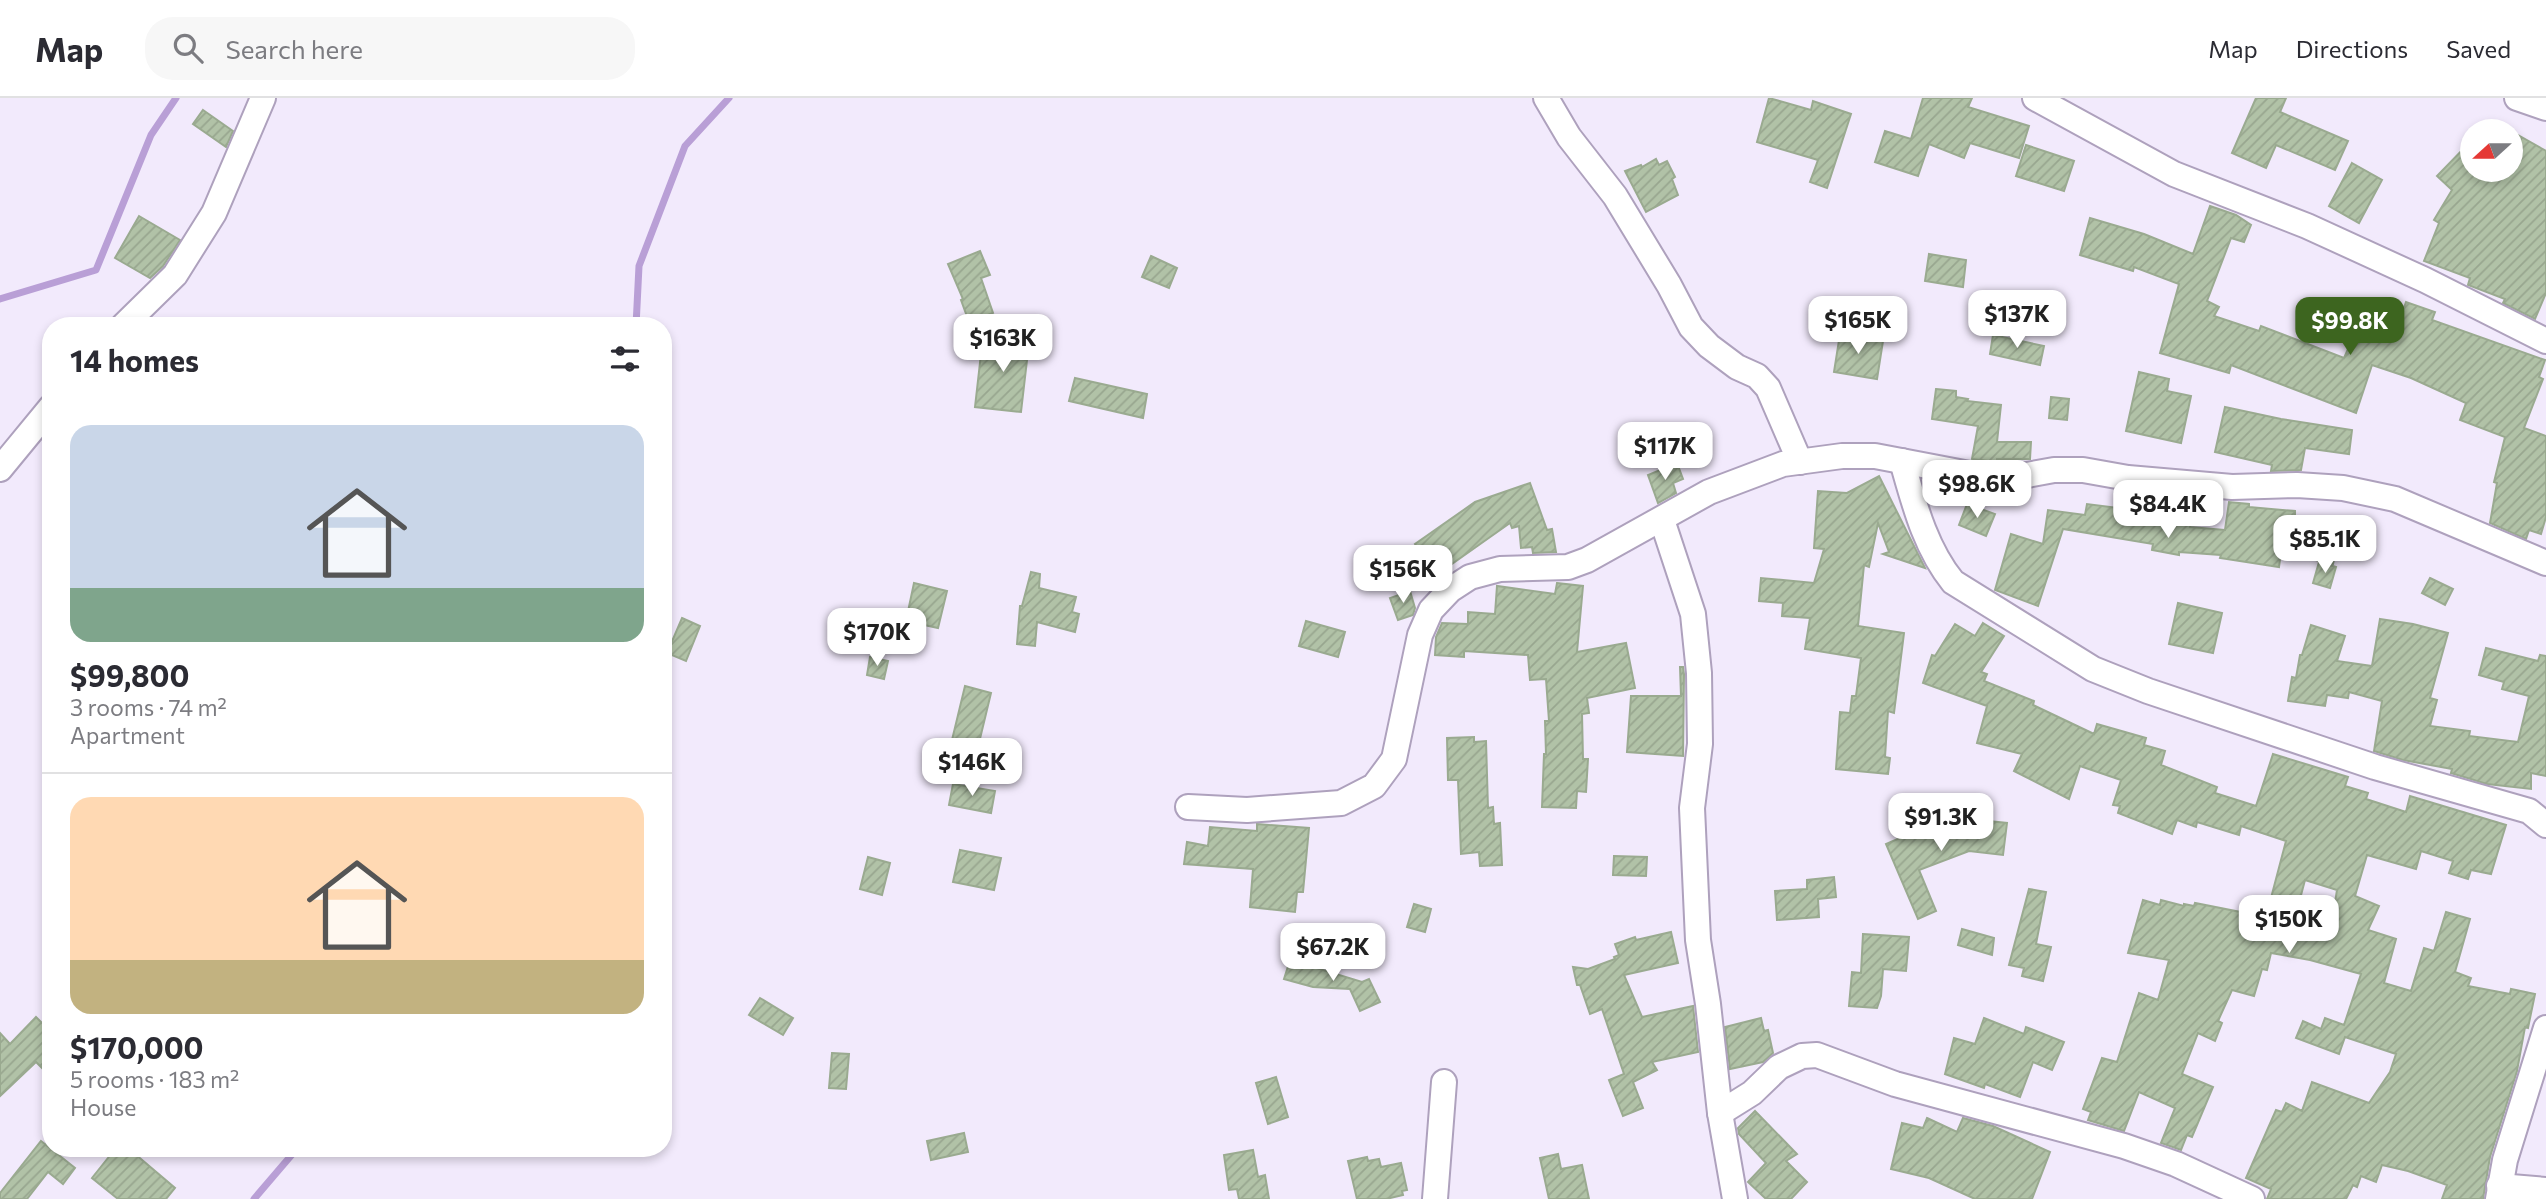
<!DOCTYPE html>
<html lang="en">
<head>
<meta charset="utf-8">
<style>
	body { margin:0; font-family:Commissioner,sans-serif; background:#f7f7f7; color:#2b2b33; height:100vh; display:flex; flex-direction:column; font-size:26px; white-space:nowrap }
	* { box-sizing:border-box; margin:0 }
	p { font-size:23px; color:#7c7c81 }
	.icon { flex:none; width:38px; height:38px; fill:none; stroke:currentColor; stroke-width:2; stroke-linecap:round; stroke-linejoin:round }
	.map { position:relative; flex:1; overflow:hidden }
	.panel { position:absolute; left:42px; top:219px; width:630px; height:840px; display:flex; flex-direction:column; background:#fff; border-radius:28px; box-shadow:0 4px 10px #0003 }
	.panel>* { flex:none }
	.needle { width:46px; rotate:249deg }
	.tools { position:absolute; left:2460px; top:21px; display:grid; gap:14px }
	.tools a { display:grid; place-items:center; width:63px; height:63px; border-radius:50%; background:#fff; box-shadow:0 4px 10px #0003; font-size:35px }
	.price { position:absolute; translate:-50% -60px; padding:0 16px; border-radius:14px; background:#fff; color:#222; font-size:23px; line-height:46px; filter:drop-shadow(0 2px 4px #0008) }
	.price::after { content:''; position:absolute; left:50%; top:42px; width:21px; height:16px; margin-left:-10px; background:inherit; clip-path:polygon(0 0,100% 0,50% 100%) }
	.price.on { background:#3d651f; color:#fff }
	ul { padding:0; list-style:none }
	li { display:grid; align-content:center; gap:14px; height:371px; padding:0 28px }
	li+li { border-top:2px solid #e1e1e2 }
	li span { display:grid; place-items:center; height:217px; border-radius:21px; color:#555 }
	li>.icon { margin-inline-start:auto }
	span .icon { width:126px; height:126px; fill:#fffc; stroke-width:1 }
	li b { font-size:30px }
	h2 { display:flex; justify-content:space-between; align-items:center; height:84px; padding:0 28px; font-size:30px }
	header { display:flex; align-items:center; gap:42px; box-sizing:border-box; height:98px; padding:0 35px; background:#fff; border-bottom:2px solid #e1e1e2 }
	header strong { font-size:33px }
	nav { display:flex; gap:38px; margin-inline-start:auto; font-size:24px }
	.search { width:490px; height:63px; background:#f7f7f7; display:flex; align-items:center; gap:18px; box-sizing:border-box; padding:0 24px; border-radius:28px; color:#7c7c81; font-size:26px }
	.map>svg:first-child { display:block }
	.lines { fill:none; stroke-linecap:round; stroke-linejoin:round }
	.stream { stroke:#b99fd6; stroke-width:7 }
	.building { fill:url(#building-hatch); stroke:#9aaa90; stroke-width:2; fill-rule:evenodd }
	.minor-casing { stroke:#aea1bd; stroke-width:28 }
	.minor { stroke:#fff; stroke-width:24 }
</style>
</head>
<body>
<header>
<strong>Map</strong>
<div class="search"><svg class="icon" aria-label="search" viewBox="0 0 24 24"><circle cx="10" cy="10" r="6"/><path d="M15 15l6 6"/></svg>Search here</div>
<nav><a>Map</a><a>Directions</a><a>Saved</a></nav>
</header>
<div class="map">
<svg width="2546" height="1101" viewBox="0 0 2546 1101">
	<defs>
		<pattern id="building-hatch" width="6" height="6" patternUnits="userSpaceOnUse" patternTransform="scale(1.75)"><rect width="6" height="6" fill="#b1c2a7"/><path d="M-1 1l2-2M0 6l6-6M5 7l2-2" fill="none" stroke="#98a68f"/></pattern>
	</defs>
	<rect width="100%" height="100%" fill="#f2eafc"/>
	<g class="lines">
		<!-- stream -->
		<g class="stream">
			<polyline points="0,201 96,172 151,37 176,0"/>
			<polyline points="636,228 639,168 685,48 729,0"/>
			<polyline points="254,1101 295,1053 294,1050"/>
		</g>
	</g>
	<!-- building -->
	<g class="building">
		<polygon points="1769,0 1811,12 1813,3 1851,16 1827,90 1810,84 1818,62 1757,44"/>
		<polygon points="1923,0 1972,0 1968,9 2029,28 2019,60 1970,45 1964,60 1929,46 1918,78 1875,64 1885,33 1911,41"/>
		<polygon points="2256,0 2286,0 2280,14 2348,43 2335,72 2276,47 2266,70 2232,55"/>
		<polygon points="203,12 233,33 226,49 193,26"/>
		<polygon points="2511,33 2546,53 2546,195 2535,221 2503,205 2505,201 2468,187 2470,180 2424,163 2439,125 2434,122 2452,92 2437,78 2473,41 2473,72 2511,72"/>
		<polygon points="2026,47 2074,63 2064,93 2016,78"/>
		<polygon points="1656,61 1659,67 1667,63 1675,79 1672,81 1678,97 1646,114 1625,73 1641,67 1642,69"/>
		<polygon points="2352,65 2382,82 2359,125 2329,108"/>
		<polygon points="2210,108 2236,117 2251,127 2244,144 2231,140 2207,203 2219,209 2214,218 2259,233 2261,228 2344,260 2361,222 2395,235 2406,204 2435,214 2432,222 2545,262 2539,279 2543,281 2524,330 2546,338 2546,419 2541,436 2529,432 2526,441 2490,425 2497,385 2494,384 2505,339 2460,322 2466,305 2411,280 2372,267 2356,315 2231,267 2229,275 2160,255 2179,186 2134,169 2133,173 2080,157 2090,120 2144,136 2193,156"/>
		<polygon points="139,118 180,142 163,168 150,180 115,160"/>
		<polygon points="980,153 990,177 981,180 993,215 969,224 961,202 963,201 948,166"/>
		<polygon points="1929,156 1966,162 1963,189 1925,183"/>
		<polygon points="1151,158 1177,170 1169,190 1142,179"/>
		<polygon points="1001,229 1026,235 1019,261 1027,262 1021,314 975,309 981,256 994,258"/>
		<polygon points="1840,236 1883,243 1877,281 1834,274"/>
		<polygon points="1993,237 2044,248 2040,267 1990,256"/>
		<polygon points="2139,274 2169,281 2167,293 2191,298 2181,345 2126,333"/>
		<polygon points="1075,280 1147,296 1143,320 1069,303"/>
		<polygon points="1936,291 1956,293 1956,299 1968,301 1967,303 2001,307 1997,344 2031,344 2030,361 1997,361 1997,364 1972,361 1978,328 1932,321"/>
		<polygon points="2051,299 2069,301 2067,322 2049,320"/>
		<polygon points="2225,309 2281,321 2352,332 2349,356 2305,350 2301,372 2271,373 2272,367 2215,354"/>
		<polygon points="1677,365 1683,381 1673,385 1676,395 1658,405 1648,377"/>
		<polygon points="1879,378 1925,470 1883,456 1889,454 1878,425 1869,469 1864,467 1858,528 1904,535 1894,615 1888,613 1885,659 1890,660 1888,676 1836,671 1840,614 1850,615 1852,598 1856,598 1861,560 1805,551 1810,520 1782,518 1783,505 1759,503 1761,480 1814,485 1824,451 1814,450 1818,393 1847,395"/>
		<polygon points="1530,385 1547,432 1552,431 1556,454 1533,455 1532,449 1521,450 1519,428 1512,430 1510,425 1449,468 1432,470 1415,446 1475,404"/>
		<polygon points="2127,404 2193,418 2190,429 2225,432 2229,404 2249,406 2249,409 2295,413 2295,419 2328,427 2328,431 2340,434 2333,466 2281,454 2279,469 2220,460 2221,457 2179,454 2179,457 2152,452 2153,446 2063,431 2038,508 1995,492 2011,436 2043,446 2048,412 2085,417 2087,406 2126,411"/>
		<polygon points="1967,406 1995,416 1986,438 1959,427"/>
		<polygon points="2319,464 2336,469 2330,490 2313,485"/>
		<polygon points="1031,474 1040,476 1039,490 1076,499 1072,514 1079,516 1075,534 1037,524 1035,548 1017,546 1020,508 1022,508"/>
		<polygon points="2430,480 2453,491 2445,507 2422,495"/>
		<polygon points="914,485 947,493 938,530 906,523"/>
		<polygon points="1557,485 1583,488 1577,554 1626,545 1635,590 1587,600 1589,615 1582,616 1583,661 1588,661 1586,694 1577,693 1576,710 1542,709 1544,656 1546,656 1545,623 1549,623 1546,581 1530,582 1528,557 1464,553 1464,559 1435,557 1436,539 1442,525 1468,526 1468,514 1495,516 1497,488 1555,496"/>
		<polygon points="1410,493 1415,510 1413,517 1398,522 1390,500"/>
		<polygon points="2178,505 2222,515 2213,555 2169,546"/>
		<polygon points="682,520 700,528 686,563 667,555"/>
		<polygon points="2380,521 2413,526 2448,535 2430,600 2437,602 2430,628 2470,633 2469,638 2518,644 2529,598 2502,591 2504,584 2479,577 2486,550 2538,563 2540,557 2546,558 2546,678 2531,675 2531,691 2487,686 2451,675 2452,671 2403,662 2374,653 2382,603 2349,594 2348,600 2327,597 2325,608 2288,603 2292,579 2296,580 2300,557 2302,557 2311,527 2345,538 2337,563 2372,568"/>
		<polygon points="1306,523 1345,534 1338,559 1299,548"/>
		<path d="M 1983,525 L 2004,538 L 1981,574 L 1987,576 L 1984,583 L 2034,603 L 2033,607 L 2094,636 L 2097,626 L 2146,640 L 2144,647 L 2165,653 L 2161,667 L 2217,689 L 2215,695 L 2256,708 L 2273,656 L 2348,679 L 2345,688 L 2368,695 L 2366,701 L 2406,714 L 2410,698 L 2506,727 L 2491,776 L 2471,772 L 2468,781 L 2449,775 L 2453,763 L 2421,753 L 2416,771 L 2367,757 L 2355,798 L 2379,808 L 2368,832 L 2396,841 L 2384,885 L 2411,893 L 2424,850 L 2434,853 L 2446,814 L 2470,821 L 2455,874 L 2471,880 L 2468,888 L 2510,896 L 2511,891 L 2535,896 L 2528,930 L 2525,929 L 2517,973 L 2490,1059 L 2483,1101 L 2442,1101 L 2447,1087 L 2408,1073 L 2382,1067 L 2376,1084 L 2361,1078 L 2357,1089 L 2353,1087 L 2346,1101 L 2267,1101 L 2271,1091 L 2246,1080 L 2276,1012 L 2282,1014 L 2286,1005 L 2302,1013 L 2312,984 L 2369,1005 L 2390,974 L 2396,956 L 2345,939 L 2339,956 L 2296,940 L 2303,923 L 2321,931 L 2325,920 L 2344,927 L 2361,876 L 2310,862 L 2271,855 L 2267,872 L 2262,871 L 2254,898 L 2232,892 L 2218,923 L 2222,925 L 2215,943 L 2198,935 L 2182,976 L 2213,989 L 2192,1039 L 2187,1037 L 2181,1052 L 2161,1045 L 2175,1010 L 2139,994 L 2124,1033 L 2088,1022 L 2091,1014 L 2083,1011 L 2102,960 L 2117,964 L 2139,895 L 2158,902 L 2169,862 L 2128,855 L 2143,802 L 2160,807 L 2161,802 L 2184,808 L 2184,806 L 2194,808 L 2195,805 L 2266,819 L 2286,743 L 2241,728 L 2239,737 L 2197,724 L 2196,729 L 2177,722 L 2172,736 L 2118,715 L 2120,708 L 2113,707 L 2121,682 L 2080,668 L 2069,701 L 2014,673 L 2022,656 L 1977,645 L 1987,608 L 1923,585 L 1932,557 L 1935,558 L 1955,526 L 1975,538 ZM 2305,782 L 2337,792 L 2331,830 L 2295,820 Z"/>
		<polygon points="870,559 888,563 884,581 867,577"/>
		<polygon points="1680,569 1683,569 1684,576 1683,658 1627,654 1631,598 1681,598"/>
		<polygon points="965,588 991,595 978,649 952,642"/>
		<polygon points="1474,639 1474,644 1486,643 1488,710 1493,709 1494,726 1500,725 1502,767 1480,768 1479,754 1461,756 1458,682 1448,682 1447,640"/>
		<polygon points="953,686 995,693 991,715 949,707"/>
		<polygon points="1959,720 2007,725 2003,757 1969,753 1919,772 1936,813 1918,821 1886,746 1923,730 1925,733"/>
		<polygon points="1257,726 1309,730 1303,794 1297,794 1295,814 1250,809 1253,771 1184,766 1187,744 1208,748 1210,729 1257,733"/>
		<polygon points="960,752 1001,760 994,792 953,784"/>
		<polygon points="1614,758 1647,759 1646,778 1613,777"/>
		<polygon points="868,759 890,765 882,797 860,791"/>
		<polygon points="1834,779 1836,799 1818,801 1819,819 1777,822 1775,793 1807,791 1807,782"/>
		<polygon points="2029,791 2046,794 2036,846 2051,849 2043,883 2022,878 2024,870 2009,867"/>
		<polygon points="1414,806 1431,811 1425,834 1407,829"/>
		<polygon points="1962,831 1994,840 1992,857 1958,847"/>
		<polygon points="1671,834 1678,865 1624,877 1642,919 1693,908 1698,954 1652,964 1657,972 1633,984 1643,1010 1623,1018 1609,982 1624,976 1602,911 1590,916 1580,887 1577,887 1573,869 1588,871 1615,861 1614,859 1619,857 1615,846 1635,839 1636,842"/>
		<polygon points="1863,836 1909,839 1906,873 1883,871 1881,898 1877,910 1849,908 1852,874 1861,875"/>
		<polygon points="1290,862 1362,884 1369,881 1380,904 1360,913 1350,891 1313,889 1284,881"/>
		<polygon points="760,900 793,920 783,937 749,917"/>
		<polygon points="36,919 51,934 51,979 36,964 0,998 0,935 10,946"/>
		<polygon points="1761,920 1764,933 1768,932 1773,955 1763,964 1730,971 1725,929"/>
		<polygon points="1984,920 2024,936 2026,929 2064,944 2052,972 2033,964 2020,999 1985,986 1984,990 1945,976 1954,940 1975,946"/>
		<polygon points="832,955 849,956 846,991 829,990"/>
		<polygon points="1276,979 1288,1019 1268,1026 1256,985"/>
		<polygon points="1755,1013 1797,1056 1786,1063 1807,1084 1791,1101 1766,1101 1748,1084 1766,1065 1739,1036 1738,1030"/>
		<polygon points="1927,1020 1957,1034 1963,1020 1993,1028 2050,1054 2032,1101 1975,1101 1929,1080 1891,1071 1902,1025 1923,1030"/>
		<polygon points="964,1035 968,1054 931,1062 927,1043"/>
		<polygon points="41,1043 75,1070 63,1086 48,1074 27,1101 0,1101 0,1095"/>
		<polygon points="116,1050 128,1050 175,1090 166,1101 118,1101 92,1080"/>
		<polygon points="1253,1052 1258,1079 1265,1077 1269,1101 1239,1101 1237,1091 1229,1092 1224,1057"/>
		<polygon points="1558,1056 1561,1071 1582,1067 1589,1101 1549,1101 1540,1060"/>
		<polygon points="1367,1059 1368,1063 1379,1061 1381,1069 1401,1065 1407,1092 1402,1093 1403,1097 1386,1101 1357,1101 1348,1063"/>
	</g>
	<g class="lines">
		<!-- minor casing -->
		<g class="minor-casing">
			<g id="minor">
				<polyline points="1546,0 1569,39 1615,98 1669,187 1691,229 1709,248 1737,269 1757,278 1768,290 1800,364"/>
				<polyline points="2035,0 2174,76 2307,128 2425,182 2546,243"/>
				<polyline points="2517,0 2546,10"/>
				<polyline points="123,228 175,177 214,115 263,0"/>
				<path d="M 1902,363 C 1914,405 1925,450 1953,484 L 2093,571 L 2148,593 L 2375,669 L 2529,713 L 2546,727"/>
				<polyline points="0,371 51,309"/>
				<polyline points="1662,422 1693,516 1699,575 1700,646 1692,710 1698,842 1708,906 1720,1015 1735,1101"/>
				<polyline points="1188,709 1247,712 1341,705 1374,688 1394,661 1420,537 1431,512 1450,492 1470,479 1500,471 1568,469 1587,462 1709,394 1783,366 1842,358 1875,358 1980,378 2016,379 2054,372 2083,372 2128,380 2232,389 2297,387 2343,390 2395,401 2546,465"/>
				<polyline points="1720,1015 1752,995 1779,969 1802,958 1817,957 1895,986 2124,1048 2176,1066 2252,1101"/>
				<polyline points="2499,1088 2546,1092"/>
				<polyline points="1435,1101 1444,984"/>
				<polyline points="2498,1101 2505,1062 2546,930"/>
			</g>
		</g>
		<!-- minor -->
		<use href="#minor" class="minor"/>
	</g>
</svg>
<div class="tools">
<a><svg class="needle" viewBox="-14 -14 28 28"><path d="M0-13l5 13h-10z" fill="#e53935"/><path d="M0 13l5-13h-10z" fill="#7c7c81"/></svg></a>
</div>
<b class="price" style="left:2017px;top:252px">$137K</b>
<b class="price" style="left:1858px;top:258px">$165K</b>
<b class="price on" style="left:2350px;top:259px">$99.8K</b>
<b class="price" style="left:1003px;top:276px">$163K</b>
<b class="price" style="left:1665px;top:384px">$117K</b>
<b class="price" style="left:1977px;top:422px">$98.6K</b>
<b class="price" style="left:2168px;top:442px">$84.4K</b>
<b class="price" style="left:2325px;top:477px">$85.1K</b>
<b class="price" style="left:1403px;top:507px">$156K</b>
<b class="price" style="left:877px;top:570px">$170K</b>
<b class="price" style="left:972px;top:700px">$146K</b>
<b class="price" style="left:1941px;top:755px">$91.3K</b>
<b class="price" style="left:2289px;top:857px">$150K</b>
<b class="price" style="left:1333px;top:885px">$67.2K</b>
<section class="panel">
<h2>14 homes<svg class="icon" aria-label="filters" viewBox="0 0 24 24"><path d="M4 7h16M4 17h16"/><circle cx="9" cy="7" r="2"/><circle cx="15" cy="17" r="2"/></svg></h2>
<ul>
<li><span style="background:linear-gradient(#c9d6e8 75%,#7fa58c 0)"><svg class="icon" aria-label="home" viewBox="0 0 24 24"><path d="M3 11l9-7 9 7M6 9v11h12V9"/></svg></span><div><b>$99,800</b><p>3 rooms · 74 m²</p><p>Apartment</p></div></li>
<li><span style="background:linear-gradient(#ffd9b3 75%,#c2b280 0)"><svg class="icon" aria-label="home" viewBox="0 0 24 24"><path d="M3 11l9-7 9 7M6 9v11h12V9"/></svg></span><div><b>$170,000</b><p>5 rooms · 183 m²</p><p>House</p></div></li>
</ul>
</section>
</div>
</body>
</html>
